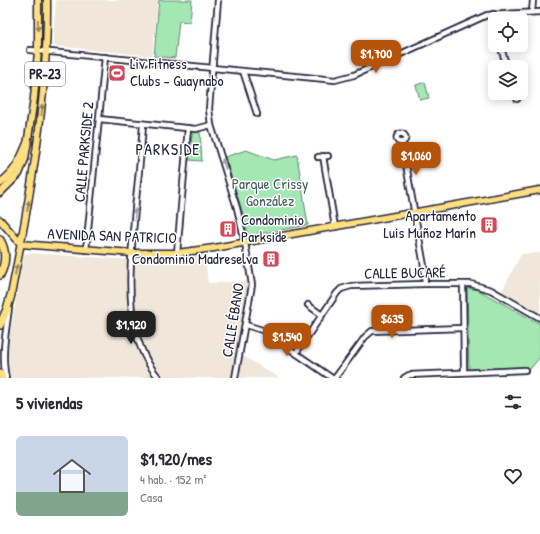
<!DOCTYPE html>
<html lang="es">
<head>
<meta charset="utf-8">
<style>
	body { margin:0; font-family:"Patrick Hand",sans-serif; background:#f7f7f7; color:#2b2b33; height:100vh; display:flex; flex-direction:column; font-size:15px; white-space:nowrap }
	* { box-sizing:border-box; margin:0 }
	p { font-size:13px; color:#7c7c81 }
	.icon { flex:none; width:22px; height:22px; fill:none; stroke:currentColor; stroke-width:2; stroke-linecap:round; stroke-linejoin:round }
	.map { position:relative; height:378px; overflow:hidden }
	.sheet { display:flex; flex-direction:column; background:#fff; flex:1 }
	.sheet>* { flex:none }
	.tools { position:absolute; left:488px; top:12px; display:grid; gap:8px }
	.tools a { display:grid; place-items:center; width:40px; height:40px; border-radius:6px; background:#fff; box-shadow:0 2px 10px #0003; font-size:20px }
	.price { position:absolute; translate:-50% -34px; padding:0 9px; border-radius:8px; background:#b45309; color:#fff; font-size:13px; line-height:26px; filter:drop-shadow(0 1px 2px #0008) }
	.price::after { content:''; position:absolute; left:50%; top:24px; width:12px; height:9px; margin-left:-6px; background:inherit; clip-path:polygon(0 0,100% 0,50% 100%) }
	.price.on { background:#222; color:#fff }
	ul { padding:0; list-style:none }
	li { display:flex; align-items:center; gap:12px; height:100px; padding:0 16px }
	li span { display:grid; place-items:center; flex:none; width:112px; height:80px; border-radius:6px; color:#555 }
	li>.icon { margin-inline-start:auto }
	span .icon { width:48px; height:48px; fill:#fffc; stroke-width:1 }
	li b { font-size:17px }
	h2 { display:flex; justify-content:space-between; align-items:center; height:48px; padding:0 16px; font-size:17px }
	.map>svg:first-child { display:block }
	.built { fill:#f0e7da }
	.green { fill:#a3e7b2; stroke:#628476 }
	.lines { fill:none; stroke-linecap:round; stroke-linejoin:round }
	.minor-casing { stroke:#22223b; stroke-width:8 }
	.major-casing { stroke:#22223b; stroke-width:9 }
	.highway-casing { stroke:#22223b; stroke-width:10 }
	.minor { stroke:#fff; stroke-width:4.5 }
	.major { stroke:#fedf80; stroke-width:6 }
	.highway { stroke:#fedf80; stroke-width:7 }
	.oneway { fill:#90805e }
	.oneway2 { fill:#9c9ca7 }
	.labels { text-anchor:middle; stroke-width:3; stroke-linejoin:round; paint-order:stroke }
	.shield { fill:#fff; stroke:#646476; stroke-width:1 }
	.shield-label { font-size:14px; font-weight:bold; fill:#22223b }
	.poi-label { font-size:15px; fill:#22223b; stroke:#fff; text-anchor:start }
	.street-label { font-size:15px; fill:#22223b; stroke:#fff }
	.park-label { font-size:15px; fill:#495d5f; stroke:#fff }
	.neighbourhood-label { font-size:16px; letter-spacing:1px; fill:#22223b; stroke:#fff }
</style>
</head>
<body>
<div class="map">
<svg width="540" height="378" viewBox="0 0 540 378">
	<rect width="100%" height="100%" fill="#fff"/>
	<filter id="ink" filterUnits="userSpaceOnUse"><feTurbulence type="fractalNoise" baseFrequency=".025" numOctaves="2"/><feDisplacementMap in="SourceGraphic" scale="8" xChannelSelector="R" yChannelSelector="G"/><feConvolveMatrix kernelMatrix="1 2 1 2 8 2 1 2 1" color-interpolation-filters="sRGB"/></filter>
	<g filter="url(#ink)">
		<!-- built -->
		<g class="built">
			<polygon points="56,0 158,0 152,56 54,46 53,40"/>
			<polygon points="28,253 134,260 205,255 208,283 247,281 248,291 237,352 279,378 10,378 8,356 9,340 23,258 24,255"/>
			<polygon points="540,253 540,313 502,291 521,254"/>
		</g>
		<!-- green -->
		<g class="green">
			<polygon points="159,0 192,0 190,22 179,21 175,58 154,56"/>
			<polygon points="425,82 429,98 420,100 416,85"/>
			<polygon points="200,132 202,161 189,160 192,135 193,133"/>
			<polygon points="246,150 274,160 297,155 308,225 248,236 244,217 225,157"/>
			<polygon points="467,288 478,290 540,324 540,357 531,368 469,370"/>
		</g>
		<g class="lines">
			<!-- minor casing -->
			<g class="minor-casing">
				<g id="minor">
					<polyline points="218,0 209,109 211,125 237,208 245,243 252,285 235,378"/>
					<polyline points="532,12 533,0"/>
					<polyline points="493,14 495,24"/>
					<polyline points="500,45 507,67"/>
					<polyline points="30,50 335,80 354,75 487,15 540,12"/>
					<polyline points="243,71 257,114"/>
					<polyline points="515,93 517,99"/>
					<polyline points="99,119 196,129 211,125"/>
					<path d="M 143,124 C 141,156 137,188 134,220 C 130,272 122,335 159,378"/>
					<circle cx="401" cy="138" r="4.5"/>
					<polyline points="402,142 424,266 425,284"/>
					<polyline points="323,156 335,227"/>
					<polyline points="318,157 328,156"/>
					<polyline points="86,250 105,57"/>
					<polyline points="177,253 188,128"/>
					<polyline points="463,284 464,372"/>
					<polyline points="308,305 322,315"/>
					<polyline points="246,325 262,330 332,378"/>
					<polyline points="296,353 337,293 341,289 351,286 425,284 471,284 491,290 540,318"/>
					<path d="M 6,378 C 1,354 6,332 9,308"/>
					<polyline points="335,378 365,337 372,331 463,328"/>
					<polyline points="404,378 409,375 525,370"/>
				</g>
			</g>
			<!-- major casing -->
			<g class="major-casing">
				<g id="major">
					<polyline points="0,193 19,174 25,159 34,98 38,51 38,0"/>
					<polyline points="0,220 21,244 132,253 177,253 214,248 540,190"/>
					<path d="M 11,295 C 30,197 48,100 47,0"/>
				</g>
			</g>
			<!-- highway casing -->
			<g class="highway-casing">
				<g id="highway">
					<path d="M 0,183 C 16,173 21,158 28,142"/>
					<path d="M 0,240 C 7,252 6,263 0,275"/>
					<polyline points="0,325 7,309 11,295"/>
					<polyline points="0,374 2,378"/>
				</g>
			</g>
			<!-- minor -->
			<use href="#minor" class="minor"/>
			<!-- major -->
			<use href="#major" class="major"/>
			<!-- highway -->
			<use href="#highway" class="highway"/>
		</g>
		<!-- one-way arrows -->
		<defs><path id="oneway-solid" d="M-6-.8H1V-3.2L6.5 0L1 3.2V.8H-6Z"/></defs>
		<g class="oneway">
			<use href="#oneway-solid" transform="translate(38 25) rotate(89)"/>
			<use href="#oneway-solid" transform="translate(42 110) rotate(-84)"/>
			<use href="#oneway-solid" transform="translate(28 206) rotate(-80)"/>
			<use href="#oneway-solid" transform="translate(16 270) rotate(-79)"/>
		</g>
		<g class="oneway2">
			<use href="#oneway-solid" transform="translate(224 164) rotate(-107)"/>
			<use href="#oneway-solid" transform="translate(135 214) rotate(-85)"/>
		</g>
	</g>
	<!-- icons -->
	<defs>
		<g id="stadium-square" transform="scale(0.9)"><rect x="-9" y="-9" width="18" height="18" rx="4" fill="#d1495b" stroke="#fff"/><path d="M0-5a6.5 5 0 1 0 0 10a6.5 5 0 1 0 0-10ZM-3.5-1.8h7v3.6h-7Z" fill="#fff"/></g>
		<g id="building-square" transform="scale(0.9)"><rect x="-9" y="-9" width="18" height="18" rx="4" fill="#d1495b" stroke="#fff"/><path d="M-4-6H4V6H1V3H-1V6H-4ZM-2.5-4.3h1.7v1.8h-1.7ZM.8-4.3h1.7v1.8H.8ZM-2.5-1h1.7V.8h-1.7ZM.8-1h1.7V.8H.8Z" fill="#fff"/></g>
	</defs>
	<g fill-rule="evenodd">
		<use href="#stadium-square" x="117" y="73"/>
		<use href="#building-square" x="489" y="225"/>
		<use href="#building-square" x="228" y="229"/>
		<use href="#building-square" x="271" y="259"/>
	</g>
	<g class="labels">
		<!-- shield labels -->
		<rect class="shield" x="25" y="62" width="40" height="24" rx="3"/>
		<g class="shield-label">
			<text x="45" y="79">PR-23</text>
		</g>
		<!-- poi labels -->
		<g class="poi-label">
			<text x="130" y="69">Liv Fitness<tspan x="130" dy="17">Clubs - Guaynabo</tspan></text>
			<text x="476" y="221" text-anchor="end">Apartamento<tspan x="476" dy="17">Luis Muñoz Marín</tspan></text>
			<text x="241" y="225">Condominio<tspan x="241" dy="17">Parkside</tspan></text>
			<text x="258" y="264" text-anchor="end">Condominio Madreselva</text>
		</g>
		<!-- street labels -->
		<g class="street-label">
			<text transform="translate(84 152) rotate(-85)" y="5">CALLE PARKSIDE 2</text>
			<text transform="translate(112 236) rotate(2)" y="5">AVENIDA SAN PATRICIO</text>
			<text transform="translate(405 273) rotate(-1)" y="5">CALLE BUCARÉ</text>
			<text transform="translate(233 320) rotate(-81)" y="5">CALLE ÉBANO</text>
		</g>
		<!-- park labels -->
		<g class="park-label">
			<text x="270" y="189">Parque Crissy<tspan x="270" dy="17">González</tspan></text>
		</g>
		<!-- neighbourhood labels -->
		<g class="neighbourhood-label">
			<text x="168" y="155">PARKSIDE</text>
		</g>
	</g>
</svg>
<div class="tools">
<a><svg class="icon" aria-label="locate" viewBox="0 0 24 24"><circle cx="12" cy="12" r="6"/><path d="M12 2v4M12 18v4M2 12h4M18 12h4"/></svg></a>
<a><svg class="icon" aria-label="layers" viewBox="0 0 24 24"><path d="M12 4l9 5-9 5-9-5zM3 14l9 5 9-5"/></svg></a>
</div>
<b class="price" style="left:376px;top:74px">$1,700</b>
<b class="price" style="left:416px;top:176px">$1,060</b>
<b class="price" style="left:392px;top:339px">$635</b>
<b class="price on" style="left:131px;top:345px">$1,920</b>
<b class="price" style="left:287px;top:357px">$1,540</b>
</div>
<section class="sheet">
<h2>5 viviendas<svg class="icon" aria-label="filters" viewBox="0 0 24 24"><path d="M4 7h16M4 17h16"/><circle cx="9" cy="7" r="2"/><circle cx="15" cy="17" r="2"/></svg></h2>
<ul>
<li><span style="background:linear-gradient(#c9d6e8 70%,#7fa58c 0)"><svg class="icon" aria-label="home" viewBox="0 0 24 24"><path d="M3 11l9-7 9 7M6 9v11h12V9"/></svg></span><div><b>$1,920/mes</b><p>4 hab. · 152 m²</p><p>Casa</p></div><svg class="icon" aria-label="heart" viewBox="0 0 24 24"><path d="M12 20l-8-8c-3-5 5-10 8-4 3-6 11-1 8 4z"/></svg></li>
</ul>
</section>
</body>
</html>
